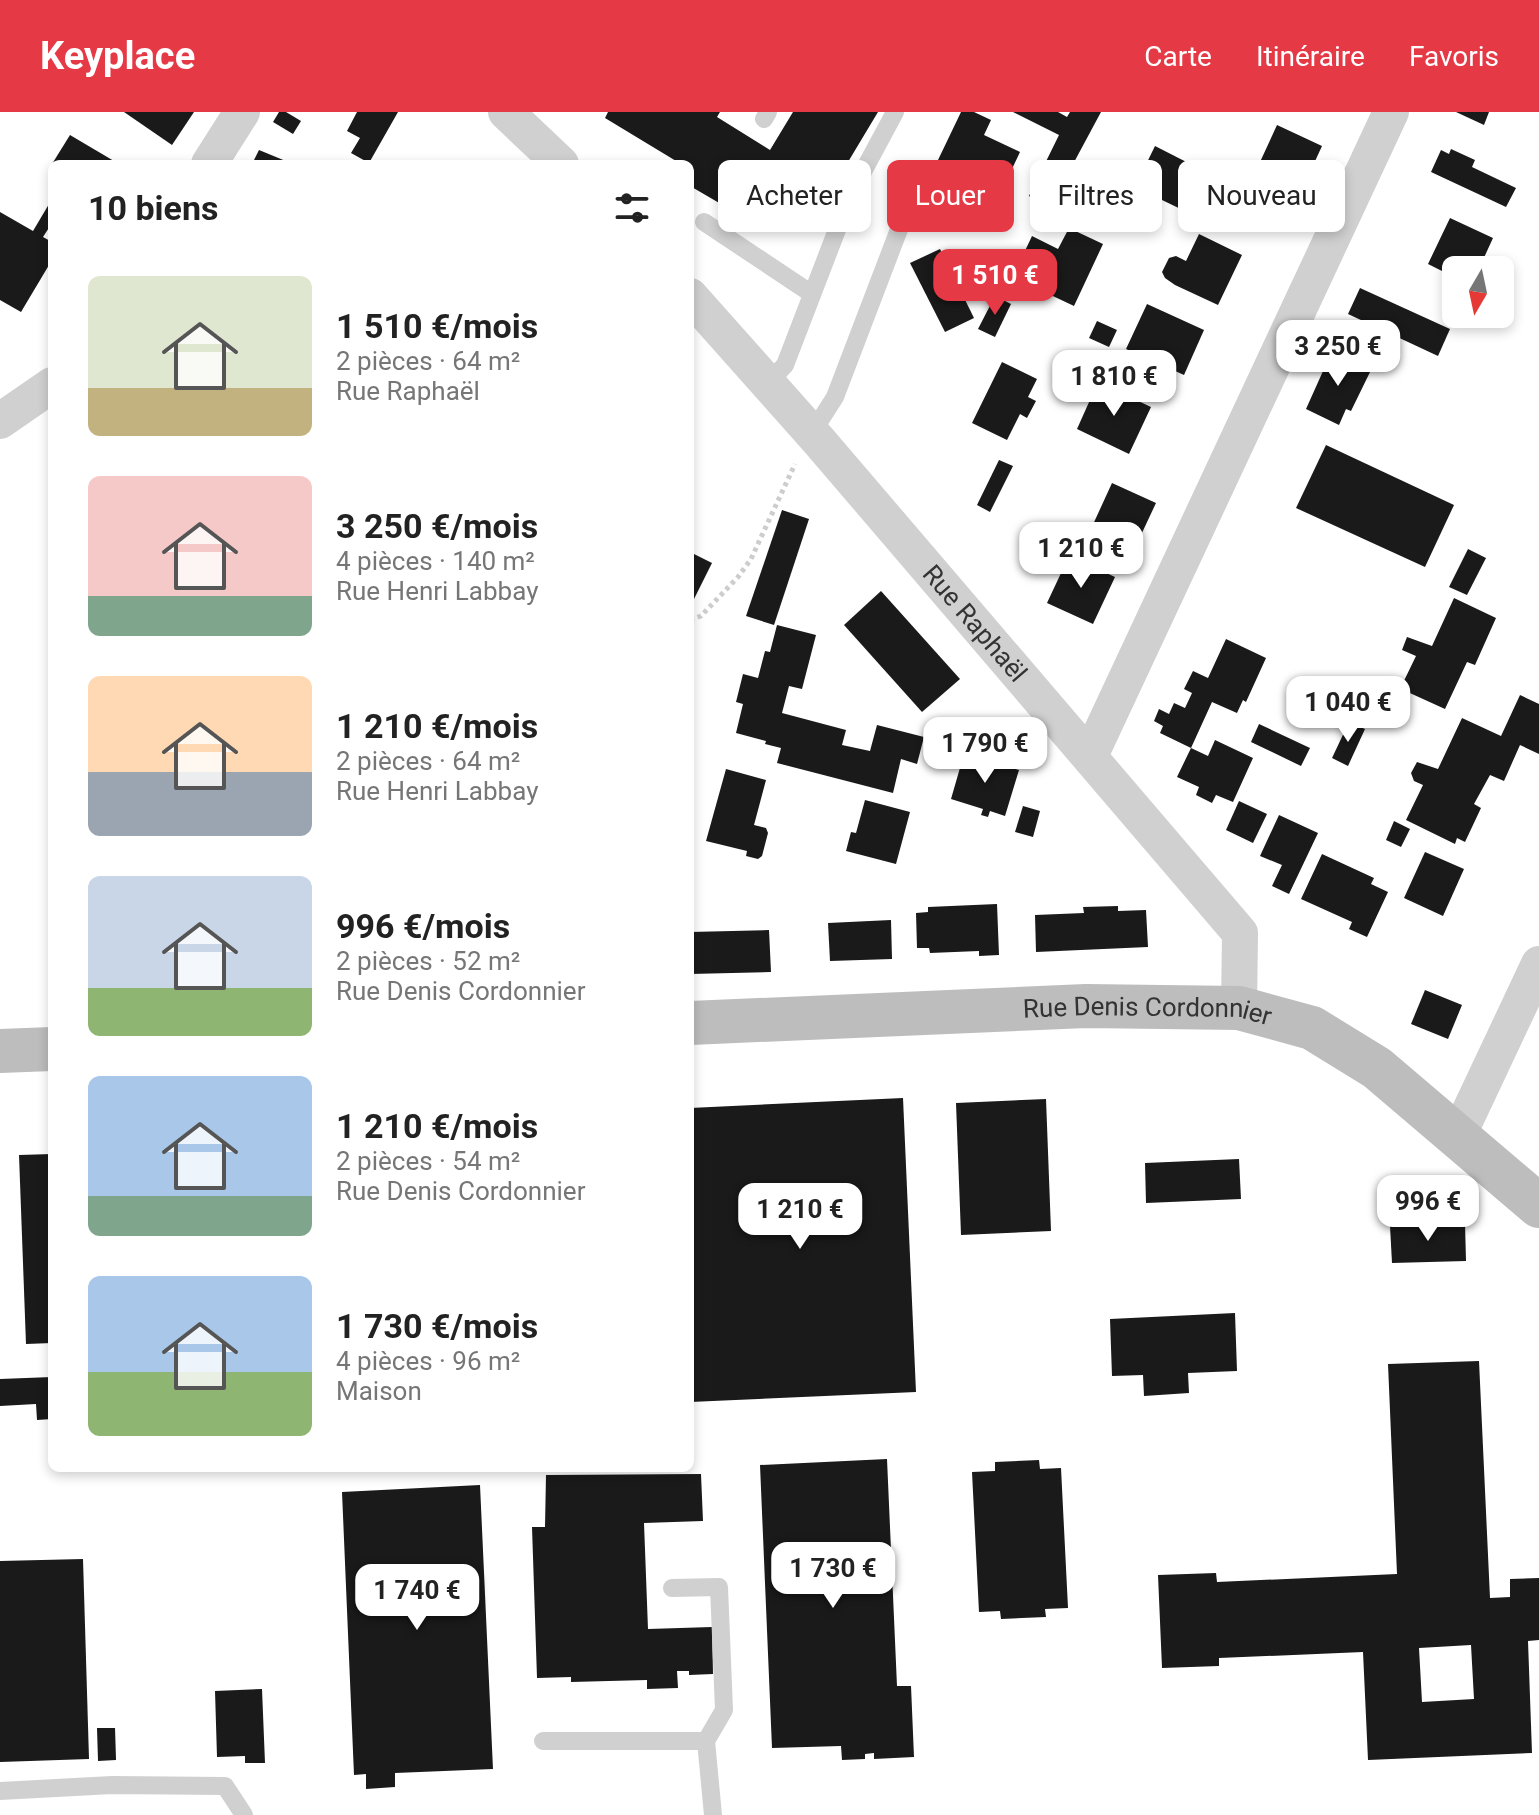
<!DOCTYPE html>
<html lang="fr">
<head>
<meta charset="utf-8">
<style>
	body { margin:0; font-family:Roboto,sans-serif; background:#f2f2f2; color:#222; height:100vh; display:flex; flex-direction:column; font-size:30px; white-space:nowrap }
	* { box-sizing:border-box; margin:0 }
	p { font-size:26px; color:#767676 }
	.icon { flex:none; width:44px; height:44px; fill:none; stroke:currentColor; stroke-width:2; stroke-linecap:round; stroke-linejoin:round }
	.map { position:relative; flex:1; overflow:hidden }
	.side { position:absolute; left:48px; top:48px; width:646px; height:1312px; display:flex; flex-direction:column; background:#fff; border-radius:12px; box-shadow:0 4px 12px #0003 }
	.side>* { flex:none }
	.guide { position:absolute; left:718px; top:48px; width:700px; height:72px; display:flex; gap:16px }
	.needle { width:52px; rotate:189deg }
	.tools { position:absolute; left:1442px; top:144px; display:grid; gap:16px }
	.tools a { display:grid; place-items:center; width:72px; height:72px; border-radius:12px; background:#fff; box-shadow:0 4px 12px #0003; font-size:40px }
	.price { position:absolute; translate:-50% -68px; padding:0 18px; border-radius:16px; background:#fff; color:#222; font-size:26px; line-height:52px; filter:drop-shadow(0 2px 4px #0008) }
	.price::after { content:''; position:absolute; left:50%; top:48px; width:24px; height:18px; margin-left:-12px; background:inherit; clip-path:polygon(0 0,100% 0,50% 100%) }
	.price.active { background:#e63946; color:#fff }
	ul { padding:0; list-style:none }
	li { display:flex; align-items:center; gap:24px; height:200px; padding:0 40px }
	li span { display:grid; place-items:center; flex:none; width:224px; height:160px; border-radius:12px; color:#555 }
	li>.icon { margin-inline-start:auto }
	span .icon { width:96px; height:96px; fill:#fffc; stroke-width:1 }
	li b { font-size:34px }
	h2 { display:flex; justify-content:space-between; align-items:center; height:96px; padding:0 40px; font-size:34px }
	.tag { padding:0 28px; border-radius:12px; background:#fff; box-shadow:0 4px 12px #0003; font-size:28px; line-height:72px }
	.tag.active { background:#e63946; color:#fff }
	header { display:flex; align-items:center; gap:48px; box-sizing:border-box; height:112px; padding:0 40px; background:#e63946; color:#fff }
	header strong { font-size:38px }
	nav { display:flex; gap:44px; margin-inline-start:auto; font-size:28px }
	.map>svg:first-child { display:block }
	.building { fill:#1a1a1a; fill-rule:evenodd }
	.lines { fill:none; stroke-linecap:round; stroke-linejoin:round }
	.path { stroke:#cdcdcd; stroke-width:5; stroke-dasharray:4 4; stroke-linecap:butt }
	.lane { stroke:#d0d0d0; stroke-width:18 }
	.street { stroke:#d0d0d0; stroke-width:36 }
	.secondary { stroke:#bdbdbd; stroke-width:44 }
	.labels { text-anchor:middle; stroke-width:8; stroke-linejoin:round; paint-order:stroke }
	.street-label { font-size:26px; fill:#333; stroke:#fff }
</style>
</head>
<body>
<header>
<strong>Keyplace</strong>
<nav><a>Carte</a><a>Itinéraire</a><a>Favoris</a></nav>
</header>
<div class="map">
<svg width="1539" height="1703" viewBox="0 0 1539 1703">
	<rect width="100%" height="100%" fill="#fff"/>
	<!-- building -->
	<g class="building">
		<polygon points="124,0 194,0 172,33"/>
		<polygon points="279,0 286,0 301,9 293,22 273,10"/>
		<polygon points="357,0 398,0 369,51 351,41 360,26 347,19"/>
		<polygon points="608,0 720,0 717,5 770,38 793,0 878,0 833,75 800,55 795,62 800,82 771,89 768,77 757,80 747,75 733,99 690,74 690,52 681,52 605,6"/>
		<polygon points="961,0 974,0 991,8 984,23 1020,40 1002,78 938,48"/>
		<polygon points="1013,0 1058,0 1067,5 1070,0 1101,0 1050,95 1029,84 1059,23"/>
		<polygon points="1456,0 1489,0 1484,13"/>
		<polygon points="1277,13 1322,34 1305,71 1260,50"/>
		<polygon points="70,23 119,52 52,52"/>
		<polygon points="1155,34 1208,61 1189,101 1135,75"/>
		<polygon points="1451,37 1475,48 1472,55 1516,76 1506,95 1431,60 1441,38 1449,42"/>
		<polygon points="259,38 293,52 252,52"/>
		<polygon points="52,87 52,111 43,125 52,130 52,148 21,200 0,188 0,100 33,119"/>
		<polygon points="1450,106 1493,126 1482,150 1498,158 1456,158 1456,166 1428,152"/>
		<polygon points="1069,116 1103,132 1074,194 1038,177 1042,170 1016,158 1032,124 1058,137"/>
		<polygon points="1199,122 1242,143 1218,193 1175,173 1165,166 1162,160 1169,146 1176,144 1186,149"/>
		<polygon points="940,137 974,206 945,220 910,151"/>
		<polygon points="1500,159 1513,165 1500,191"/>
		<polygon points="1360,176 1450,217 1438,244 1348,202"/>
		<polygon points="995,184 1011,192 995,225 978,217"/>
		<polygon points="1147,192 1204,218 1184,263 1126,237"/>
		<polygon points="1097,209 1117,218 1109,235 1089,226"/>
		<polygon points="1332,239 1371,258 1351,299 1346,297 1339,313 1306,297"/>
		<polygon points="1002,250 1037,267 1028,285 1036,289 1027,306 1020,302 1007,328 972,311"/>
		<polygon points="1098,270 1151,295 1129,342 1077,317"/>
		<polygon points="1326,333 1454,393 1425,455 1296,396"/>
		<polygon points="999,348 1013,354 990,400 977,393"/>
		<polygon points="1112,371 1156,391 1133,440 1090,419"/>
		<polygon points="782,398 809,407 774,513 746,504"/>
		<polygon points="1468,437 1486,446 1467,483 1449,475"/>
		<polygon points="690,440 712,451 690,495"/>
		<polygon points="1069,444 1115,465 1093,512 1047,491"/>
		<polygon points="881,479 960,567 922,600 844,513"/>
		<polygon points="1454,486 1496,506 1475,553 1467,550 1445,597 1401,577 1394,594 1379,587 1387,570 1400,577 1416,544 1402,538 1407,525 1432,534"/>
		<polygon points="777,513 816,523 802,577 789,574 782,601 846,618 842,633 870,639 877,613 924,625 917,652 901,647 893,681 777,651 781,636 765,632 766,629 736,621 743,592 736,590 743,562 758,566 765,539 770,540"/>
		<polygon points="1226,527 1266,546 1246,590 1243,588 1237,601 1212,590 1191,636 1160,621 1163,614 1154,609 1159,597 1169,602 1174,591 1185,596 1192,581 1184,577 1193,559 1208,566"/>
		<polygon points="1520,583 1539,592 1539,642 1520,633 1504,669 1490,663 1474,692 1481,696 1465,730 1457,726 1455,732 1406,708 1423,673 1414,669 1411,661 1417,650 1438,657 1462,606 1501,624"/>
		<polygon points="1349,610 1365,617 1348,654 1332,646"/>
		<polygon points="1259,612 1310,636 1301,654 1251,630"/>
		<polygon points="1215,628 1253,646 1233,690 1216,683 1212,691 1196,683 1199,675 1177,665 1191,636 1208,644"/>
		<polygon points="964,642 1019,658 1005,704 990,699 988,705 981,703 983,697 951,687"/>
		<polygon points="726,657 766,668 754,713 766,716 768,721 762,744 758,747 746,744 747,739 706,729"/>
		<polygon points="865,688 910,700 896,752 846,739 851,720 856,721"/>
		<polygon points="1239,689 1267,702 1253,731 1226,718"/>
		<polygon points="1023,694 1040,699 1033,725 1015,720"/>
		<polygon points="1279,703 1318,721 1289,782 1272,774 1282,753 1260,744"/>
		<polygon points="1394,709 1410,717 1401,735 1386,728"/>
		<polygon points="1425,740 1464,757 1443,804 1404,786"/>
		<polygon points="1322,742 1374,766 1371,772 1388,780 1367,825 1349,817 1352,810 1301,787"/>
		<polygon points="997,792 999,843 979,844 979,839 930,841 929,836 917,836 916,801 928,800 928,795"/>
		<polygon points="1118,794 1118,799 1146,798 1148,835 1036,840 1035,803 1084,801 1083,795"/>
		<polygon points="891,808 892,847 830,849 828,811"/>
		<polygon points="769,818 771,860 690,862 690,820"/>
		<polygon points="1425,878 1462,893 1448,927 1411,912"/>
		<polygon points="903,986 916,1280 690,1290 690,996"/>
		<polygon points="1046,987 1051,1119 961,1123 956,991"/>
		<polygon points="52,1042 52,1231 26,1232 19,1043"/>
		<polygon points="1239,1047 1241,1087 1146,1091 1145,1051"/>
		<polygon points="1465,1111 1466,1149 1392,1151 1390,1114"/>
		<polygon points="1235,1201 1237,1259 1188,1261 1189,1281 1144,1284 1143,1263 1112,1264 1110,1207"/>
		<path d="M 1479,1249 L 1490,1486 L 1510,1485 L 1510,1467 L 1539,1466 L 1539,1528 L 1528,1529 L 1532,1641 L 1368,1648 L 1363,1540 L 1219,1546 L 1219,1554 L 1162,1556 L 1158,1463 L 1216,1461 L 1217,1470 L 1397,1462 L 1388,1252 ZM 1471,1533 L 1474,1587 L 1422,1590 L 1419,1536 Z"/>
		<polygon points="52,1265 52,1307 37,1308 36,1292 0,1294 0,1267"/>
		<polygon points="887,1347 897,1574 911,1574 914,1645 874,1647 874,1641 865,1642 865,1647 842,1648 841,1634 772,1636 760,1353"/>
		<polygon points="1039,1348 1040,1357 1061,1356 1068,1496 1045,1497 1046,1505 1001,1507 1000,1499 979,1500 972,1360 995,1359 995,1350"/>
		<polygon points="701,1362 703,1409 644,1411 648,1517 712,1515 713,1562 689,1563 689,1559 677,1559 678,1576 647,1577 647,1568 571,1570 571,1565 537,1566 532,1415 545,1415 546,1363"/>
		<polygon points="480,1373 493,1657 395,1661 395,1675 366,1677 366,1662 354,1663 342,1380"/>
		<polygon points="83,1447 89,1647 0,1650 0,1449"/>
		<polygon points="262,1577 265,1651 245,1651 245,1644 217,1645 215,1579"/>
		<polygon points="97,1616 115,1616 116,1648 98,1649"/>
	</g>
	<g class="lines">
		<!-- path -->
		<polyline class="path" points="690,508 701,504 738,465 751,447 795,352"/>
		<!-- lane -->
		<g class="lane">
			<polyline points="764,7 768,0"/>
			<polyline points="704,110 812,182"/>
			<polyline points="768,271 785,253 850,84 895,0"/>
			<polyline points="812,321 835,285 919,65"/>
			<polyline points="672,1476 719,1475 724,1598 706,1629"/>
			<polyline points="543,1629 706,1629 713,1703"/>
			<polyline points="0,1679 112,1673 225,1674 244,1703"/>
		</g>
		<!-- street -->
		<g class="street">
			<polyline points="506,0 561,52"/>
			<polyline points="209,52 242,0"/>
			<path id="s1" d="M 690,184 L 819,329 L 1240,821 L 1239,896"/>
			<polyline points="0,309 52,273"/>
			<polyline points="1090,644 1391,0"/>
			<polyline points="1458,1024 1539,852"/>
		</g>
		<!-- secondary -->
		<g class="secondary">
			<path id="s2" d="M 690,911 L 1086,894 L 1239,896 L 1312,916 L 1377,956 L 1539,1094"/>
			<polyline points="0,939 52,937"/>
		</g>
	</g>
	<g class="labels">
		<!-- street labels -->
		<g class="street-label">
			<text dy="9" stroke="none"><textPath href="#s1" startOffset="434">Rue Raphaël</textPath></text>
			<text dy="9" stroke="none"><textPath href="#s2" startOffset="458">Rue Denis Cordonnier</textPath></text>
		</g>
	</g>
</svg>
<div class="tools">
<a><svg class="needle" viewBox="-14 -14 28 28"><path d="M0-13l5 13h-10z" fill="#e53935"/><path d="M0 13l5-13h-10z" fill="#767676"/></svg></a>
</div>
<b class="price active" style="left:995px;top:205px">1 510 €</b>
<b class="price" style="left:1338px;top:276px">3 250 €</b>
<b class="price" style="left:1114px;top:306px">1 810 €</b>
<b class="price" style="left:1081px;top:478px">1 210 €</b>
<b class="price" style="left:1348px;top:632px">1 040 €</b>
<b class="price" style="left:985px;top:673px">1 790 €</b>
<b class="price" style="left:1428px;top:1131px">996 €</b>
<b class="price" style="left:800px;top:1139px">1 210 €</b>
<b class="price" style="left:833px;top:1498px">1 730 €</b>
<b class="price" style="left:417px;top:1520px">1 740 €</b>
<div class="guide">
<a class="tag">Acheter</a>
<a class="tag active">Louer</a>
<a class="tag">Filtres</a>
<a class="tag">Nouveau</a>
</div>
<section class="side">
<h2>10 biens<svg class="icon" aria-label="filters" viewBox="0 0 24 24"><path d="M4 7h16M4 17h16"/><circle cx="9" cy="7" r="2"/><circle cx="15" cy="17" r="2"/></svg></h2>
<ul>
<li><span style="background:linear-gradient(#dfe7d0 70%,#c2b280 0)"><svg class="icon" aria-label="home" viewBox="0 0 24 24"><path d="M3 11l9-7 9 7M6 9v11h12V9"/></svg></span><div><b>1 510 €/mois</b><p>2 pièces · 64 m²</p><p>Rue Raphaël</p></div></li>
<li><span style="background:linear-gradient(#f6c9c9 75%,#7fa58c 0)"><svg class="icon" aria-label="home" viewBox="0 0 24 24"><path d="M3 11l9-7 9 7M6 9v11h12V9"/></svg></span><div><b>3 250 €/mois</b><p>4 pièces · 140 m²</p><p>Rue Henri Labbay</p></div></li>
<li><span style="background:linear-gradient(#ffd9b3 60%,#9aa5b1 0)"><svg class="icon" aria-label="home" viewBox="0 0 24 24"><path d="M3 11l9-7 9 7M6 9v11h12V9"/></svg></span><div><b>1 210 €/mois</b><p>2 pièces · 64 m²</p><p>Rue Henri Labbay</p></div></li>
<li><span style="background:linear-gradient(#c9d6e8 70%,#8fb573 0)"><svg class="icon" aria-label="home" viewBox="0 0 24 24"><path d="M3 11l9-7 9 7M6 9v11h12V9"/></svg></span><div><b>996 €/mois</b><p>2 pièces · 52 m²</p><p>Rue Denis Cordonnier</p></div></li>
<li><span style="background:linear-gradient(#a9c7e8 75%,#7fa58c 0)"><svg class="icon" aria-label="home" viewBox="0 0 24 24"><path d="M3 11l9-7 9 7M6 9v11h12V9"/></svg></span><div><b>1 210 €/mois</b><p>2 pièces · 54 m²</p><p>Rue Denis Cordonnier</p></div></li>
<li><span style="background:linear-gradient(#a9c7e8 60%,#8fb573 0)"><svg class="icon" aria-label="home" viewBox="0 0 24 24"><path d="M3 11l9-7 9 7M6 9v11h12V9"/></svg></span><div><b>1 730 €/mois</b><p>4 pièces · 96 m²</p><p>Maison</p></div></li>
</ul>
</section>
</div>
</body>
</html>
